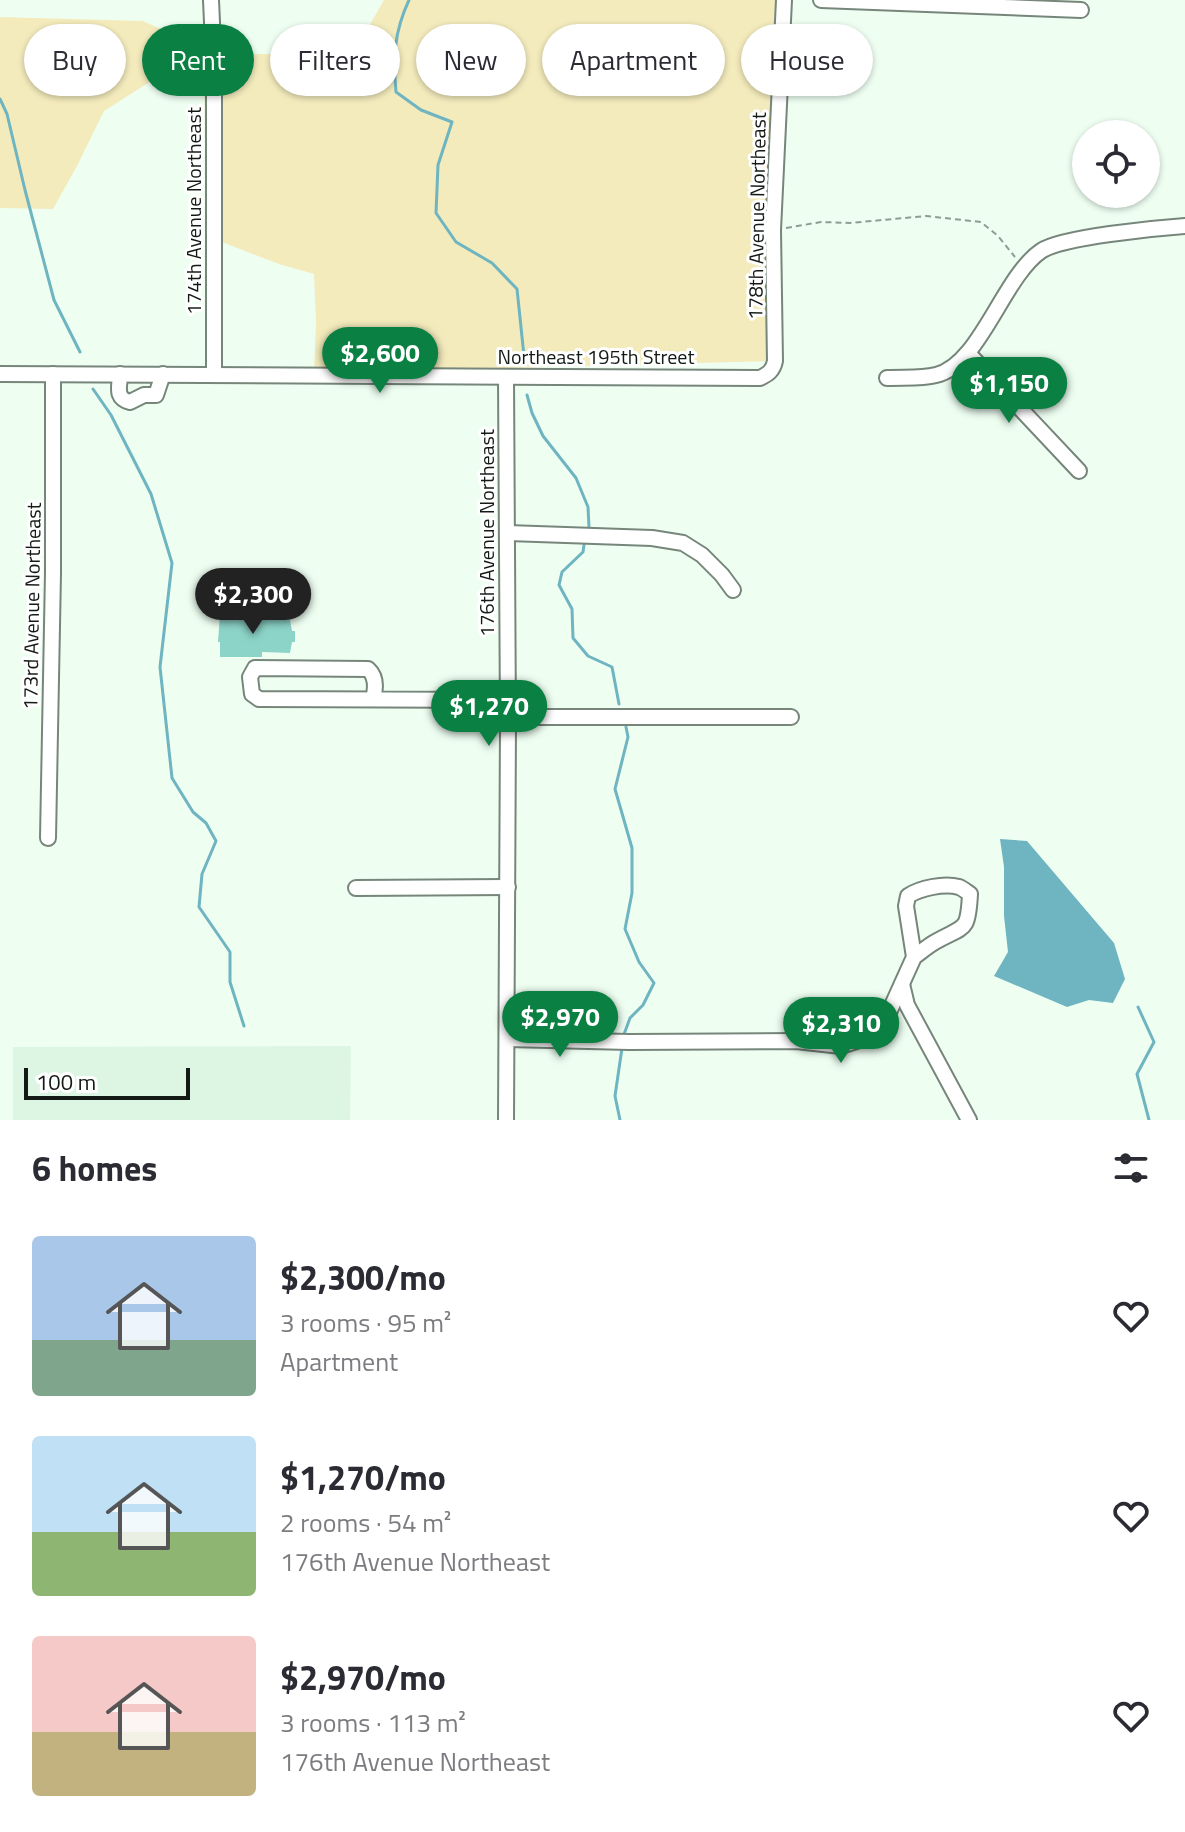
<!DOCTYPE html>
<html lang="en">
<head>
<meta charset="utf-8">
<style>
	body { margin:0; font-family:"Titillium Web",sans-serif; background:#f7f7f7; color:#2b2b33; height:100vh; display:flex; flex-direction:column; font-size:30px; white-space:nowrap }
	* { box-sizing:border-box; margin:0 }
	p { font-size:26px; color:#7c7c81 }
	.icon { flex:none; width:44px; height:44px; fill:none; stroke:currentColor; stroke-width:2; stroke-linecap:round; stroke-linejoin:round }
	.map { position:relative; height:1120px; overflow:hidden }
	.details { display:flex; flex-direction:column; background:#fff; flex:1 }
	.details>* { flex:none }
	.hud { position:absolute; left:24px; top:24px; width:1138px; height:72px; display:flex; gap:16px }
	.fabs { position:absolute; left:1072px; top:120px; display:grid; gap:16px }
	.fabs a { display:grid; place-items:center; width:88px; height:88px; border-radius:50%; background:#fff; box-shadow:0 2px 6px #0004; font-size:40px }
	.scale { position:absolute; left:24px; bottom:20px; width:166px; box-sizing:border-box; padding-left:8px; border:4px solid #131915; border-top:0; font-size:22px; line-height:28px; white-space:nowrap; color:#131915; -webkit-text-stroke:6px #fff; paint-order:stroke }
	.price { position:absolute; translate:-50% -68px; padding:0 18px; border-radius:28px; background:#0b8043; color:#fff; font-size:26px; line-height:52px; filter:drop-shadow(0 2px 4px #0008) }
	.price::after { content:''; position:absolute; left:50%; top:48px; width:24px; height:18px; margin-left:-12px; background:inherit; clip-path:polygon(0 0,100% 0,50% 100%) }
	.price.on { background:#222; color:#fff }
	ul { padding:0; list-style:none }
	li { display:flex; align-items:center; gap:24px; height:200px; padding:0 32px }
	li span { display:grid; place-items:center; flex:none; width:224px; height:160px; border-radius:8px; color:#555 }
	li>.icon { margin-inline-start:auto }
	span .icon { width:96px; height:96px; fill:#fffc; stroke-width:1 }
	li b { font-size:34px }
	h2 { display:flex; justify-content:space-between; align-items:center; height:96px; padding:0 32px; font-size:34px }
	.pill { padding:0 28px; border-radius:36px; background:#fff; box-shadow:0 2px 6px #0004; font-size:28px; line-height:72px }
	.pill.on { background:#0b8043; color:#fff }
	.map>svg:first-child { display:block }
	.built { fill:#ddf6e4 }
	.green { fill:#f3ebbc }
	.water { fill:#6eb4c1 }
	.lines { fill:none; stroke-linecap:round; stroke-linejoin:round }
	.stream { stroke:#6eb4c1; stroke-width:3 }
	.building { fill:#8dd4c8 }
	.minor-casing { stroke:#77867b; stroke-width:18 }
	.path { stroke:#909c93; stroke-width:2; stroke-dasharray:6 4; stroke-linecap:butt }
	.minor { stroke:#fff; stroke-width:14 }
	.labels { text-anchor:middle; stroke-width:6; stroke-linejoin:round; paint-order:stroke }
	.street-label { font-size:20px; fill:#131915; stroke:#fff }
</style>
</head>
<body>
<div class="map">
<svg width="1185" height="1120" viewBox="0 0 1185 1120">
	<rect width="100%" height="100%" fill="#eefff2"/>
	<!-- built -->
	<polygon class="built" points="351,1046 350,1120 13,1120 13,1047"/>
	<!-- green -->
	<polygon class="green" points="384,0 784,0 775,361 314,373 316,323 314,274 279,264 206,236 204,55 167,71 104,111 77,166 53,209 0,208 0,17 143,21 176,36 204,54 302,54 365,33"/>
	<!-- water -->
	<polygon class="water" points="1000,839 1027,841 1114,943 1125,979 1113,1003 1089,1000 1067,1007 994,976 1008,952 1004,916 1004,867"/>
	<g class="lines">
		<!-- stream -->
		<g class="stream">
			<path d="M 409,0 C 394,32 393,57 396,92 L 421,110 L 452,122 L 438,165 L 436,213 L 456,242 L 492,263 L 517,289 L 524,356"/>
			<polyline points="0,99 7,114 25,190 54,300 80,352"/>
			<polyline points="93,389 111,415 151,494 172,563 160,667 172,778 193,812 206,823 216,841 202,874 199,907 230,952 230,982 244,1026"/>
			<polyline points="527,395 532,413 543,436 576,478 588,507 589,527"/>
			<polyline points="584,545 583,552 562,572 559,585 572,609 573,638 588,656 612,667 619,704"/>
			<polyline points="1138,1007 1154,1042 1137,1074 1149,1120"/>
			<polyline points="623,1037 630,1018 643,1005 654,983 639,962 625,929 632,893 632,848 615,789 628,737 626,727"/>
			<polyline points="620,1120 615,1096 622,1048"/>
		</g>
	</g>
	<!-- building -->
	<polygon class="building" points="220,614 262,614 262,620 290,620 292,631 295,631 295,642 292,642 290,653 262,652 262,657 220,657 220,642 218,642"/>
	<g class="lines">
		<!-- minor casing -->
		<g class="minor-casing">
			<g id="minor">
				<polyline points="211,0 214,67 214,374"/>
				<polyline points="821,0 1081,10"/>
				<polyline points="968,353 1079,471"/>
				<path d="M 0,374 L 760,378 C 768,374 773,371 775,361 L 773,230 L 784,0"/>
				<path d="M 120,374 C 120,386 114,398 130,402 L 144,395 L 156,395 L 163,374"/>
				<polyline points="506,377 508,723 506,1120"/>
				<path d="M 887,378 C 903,377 921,379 936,375 C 980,365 1003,277 1041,251 C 1061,237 1157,228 1185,226"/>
				<polyline points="507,533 652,538 683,543 702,555 722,575 733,590"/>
				<path d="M 373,699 C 376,688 377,677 368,669 L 255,668 L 250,677 L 252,694 L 259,699 L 508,700"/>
				<polyline points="508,717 791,717"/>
				<polyline points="48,838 53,573 53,374"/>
				<polyline points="356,888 508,887"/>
				<polyline points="902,984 907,1005 969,1120"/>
				<path d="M 507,1039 L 629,1042 L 796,1041 L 841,1046 L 866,1038 L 879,1025 L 890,1010 L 914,957 L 906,906 L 908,896 C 920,888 944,883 959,887 C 962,888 967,892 970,894 C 968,933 965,925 935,942 C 928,946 921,952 914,957"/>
			</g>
		</g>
		<!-- path -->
		<polyline class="path" points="786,228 821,222 850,223 926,216 981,222 998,236 1015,257"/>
		<!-- minor -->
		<use href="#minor" class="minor"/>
	</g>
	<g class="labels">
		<!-- street labels -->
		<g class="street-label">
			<text transform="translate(194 211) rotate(-90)" y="7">174th Avenue Northeast</text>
			<text transform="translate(757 216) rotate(-89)" y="7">178th Avenue Northeast</text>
			<text x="596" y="364">Northeast 195th Street</text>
			<text transform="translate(487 533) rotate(-90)" y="7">176th Avenue Northeast</text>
			<text transform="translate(32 606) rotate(-89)" y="7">173rd Avenue Northeast</text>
		</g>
	</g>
</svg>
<div class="fabs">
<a><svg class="icon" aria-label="locate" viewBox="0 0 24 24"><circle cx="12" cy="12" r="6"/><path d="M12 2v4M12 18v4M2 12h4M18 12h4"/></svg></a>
</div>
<div class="scale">100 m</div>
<b class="price" style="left:380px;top:395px">$2,600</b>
<b class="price" style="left:1009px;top:425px">$1,150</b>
<b class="price on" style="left:253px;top:636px">$2,300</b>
<b class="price" style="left:489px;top:748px">$1,270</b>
<b class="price" style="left:560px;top:1059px">$2,970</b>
<b class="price" style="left:841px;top:1065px">$2,310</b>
<div class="hud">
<a class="pill">Buy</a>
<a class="pill on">Rent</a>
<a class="pill">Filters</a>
<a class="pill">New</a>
<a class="pill">Apartment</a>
<a class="pill">House</a>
</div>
</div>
<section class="details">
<h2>6 homes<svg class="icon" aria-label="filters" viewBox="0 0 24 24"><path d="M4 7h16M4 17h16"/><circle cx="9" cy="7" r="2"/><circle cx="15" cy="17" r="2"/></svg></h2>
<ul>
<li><span style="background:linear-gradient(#a9c7e8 65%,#7fa58c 0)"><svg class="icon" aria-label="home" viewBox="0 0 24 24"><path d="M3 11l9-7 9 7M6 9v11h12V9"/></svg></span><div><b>$2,300/mo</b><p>3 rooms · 95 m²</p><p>Apartment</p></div><svg class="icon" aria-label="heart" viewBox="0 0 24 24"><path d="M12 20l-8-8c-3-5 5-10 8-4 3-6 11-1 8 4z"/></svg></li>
<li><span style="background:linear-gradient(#bfe0f5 60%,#8fb573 0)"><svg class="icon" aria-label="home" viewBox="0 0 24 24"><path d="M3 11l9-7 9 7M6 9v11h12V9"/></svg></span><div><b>$1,270/mo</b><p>2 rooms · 54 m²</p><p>176th Avenue Northeast</p></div><svg class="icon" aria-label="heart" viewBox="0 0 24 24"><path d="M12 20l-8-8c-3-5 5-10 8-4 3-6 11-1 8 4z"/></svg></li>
<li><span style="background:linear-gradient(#f6c9c9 60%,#c2b280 0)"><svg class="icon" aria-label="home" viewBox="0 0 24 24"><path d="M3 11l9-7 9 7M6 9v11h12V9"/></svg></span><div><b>$2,970/mo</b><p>3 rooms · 113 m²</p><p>176th Avenue Northeast</p></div><svg class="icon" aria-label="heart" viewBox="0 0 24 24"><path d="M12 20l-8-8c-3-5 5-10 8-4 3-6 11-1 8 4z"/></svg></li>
</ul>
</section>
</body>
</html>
